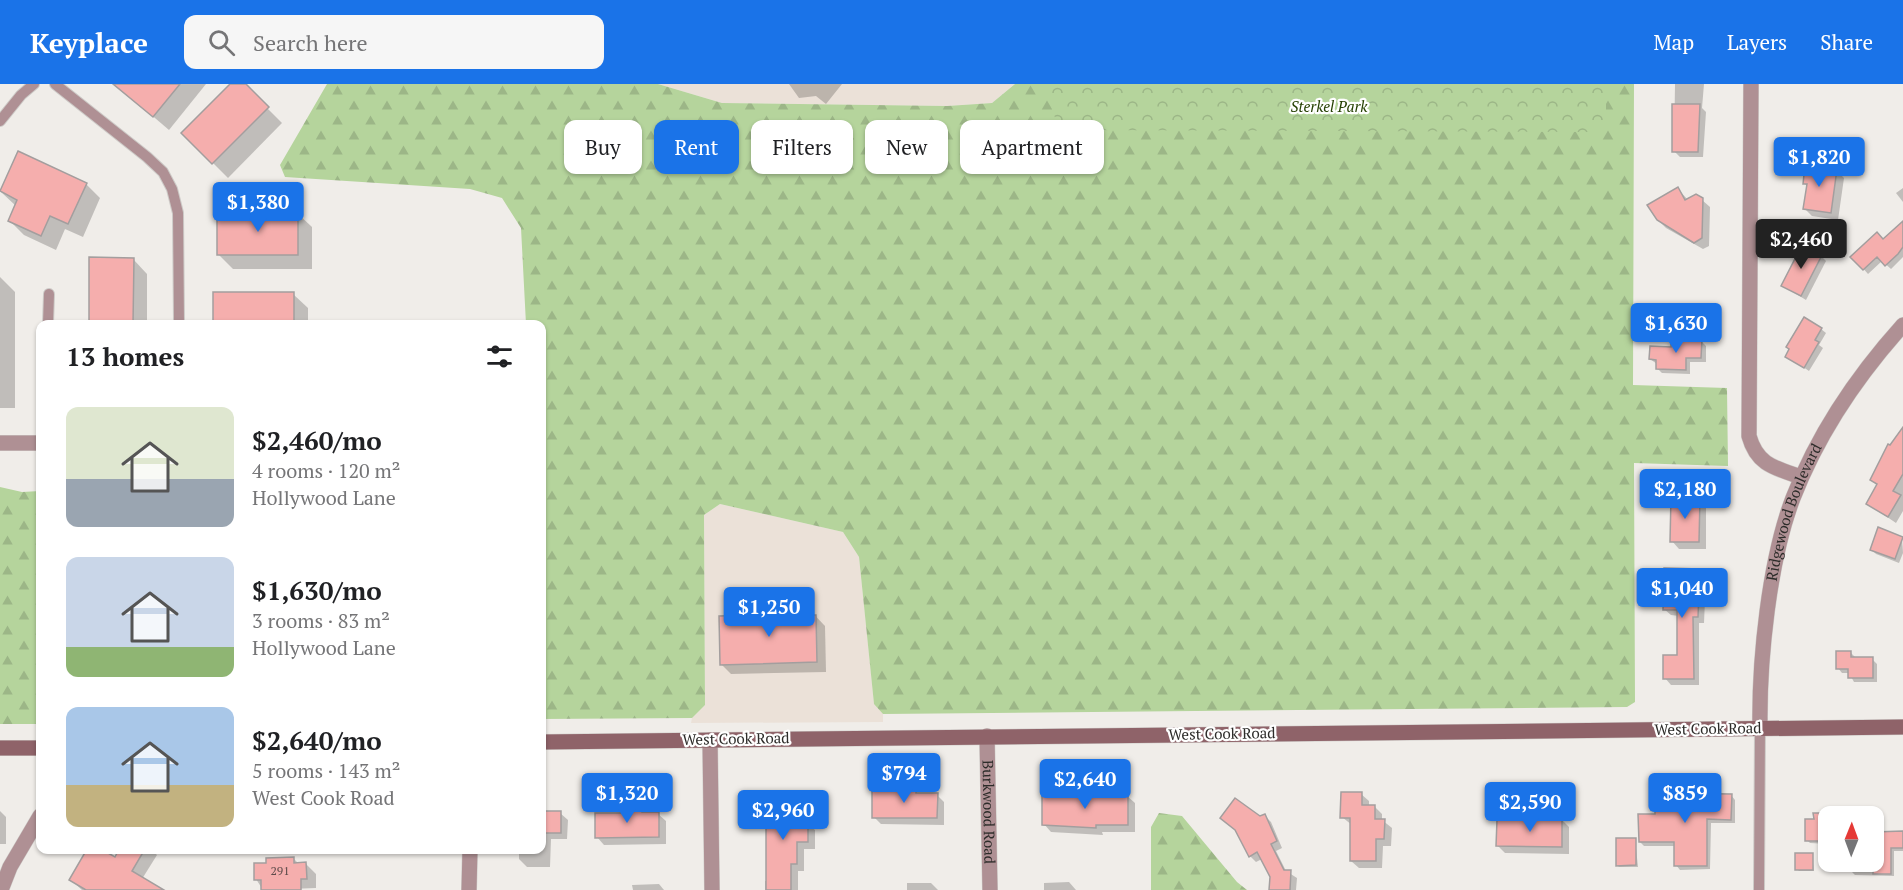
<!DOCTYPE html>
<html lang="en">
<head>
<meta charset="utf-8">
<style>
	body { margin:0; font-family:"PT Serif",serif; background:#f6f6f6; color:#202124; height:100vh; display:flex; flex-direction:column; font-size:22px; white-space:nowrap }
	* { box-sizing:border-box; margin:0 }
	p { font-size:20px; color:#757577 }
	.icon { flex:none; width:33px; height:33px; fill:none; stroke:currentColor; stroke-width:2; stroke-linecap:round; stroke-linejoin:round }
	.map { position:relative; flex:1; overflow:hidden }
	.sheet { position:absolute; left:36px; top:236px; width:510px; height:534px; display:flex; flex-direction:column; background:#fff; border-radius:12px; box-shadow:0 2px 4px #0004 }
	.sheet>* { flex:none }
	.top-card { position:absolute; left:564px; top:36px; width:570px; height:54px; display:flex; gap:12px }
	.needle { width:39px; rotate:1deg }
	.fabs { position:absolute; left:1818px; top:722px; display:grid; gap:12px }
	.fabs a { display:grid; place-items:center; width:66px; height:66px; border-radius:12px; background:#fff; box-shadow:0 2px 4px #0004; font-size:30px }
	.price { position:absolute; translate:-50% -51px; padding:0 14px; border-radius:6px; background:#1a73e8; color:#fff; font-size:20px; line-height:39px; filter:drop-shadow(0 2px 3px #0008) }
	.price::after { content:''; position:absolute; left:50%; top:36px; width:18px; height:14px; margin-left:-9px; background:inherit; clip-path:polygon(0 0,100% 0,50% 100%) }
	.price.current { background:#222; color:#fff }
	ul { padding:0; list-style:none }
	li { display:flex; align-items:center; gap:18px; height:150px; padding:0 30px }
	li span { display:grid; place-items:center; flex:none; width:168px; height:120px; border-radius:12px; color:#555 }
	li>.icon { margin-inline-start:auto }
	span .icon { width:72px; height:72px; fill:#fffc; stroke-width:1 }
	li b { font-size:26px }
	h2 { display:flex; justify-content:space-between; align-items:center; height:72px; padding:0 30px; font-size:26px }
	.pill { padding:0 21px; border-radius:12px; background:#fff; box-shadow:0 2px 4px #0004; font-size:21px; line-height:54px }
	.pill.current { background:#1a73e8; color:#fff }
	header { display:flex; align-items:center; gap:36px; box-sizing:border-box; height:84px; padding:0 30px; background:#1a73e8; color:#fff }
	header strong { font-size:28px }
	nav { display:flex; gap:33px; margin-inline-start:auto; font-size:21px }
	.search { width:420px; height:54px; background:#f6f6f6; display:flex; align-items:center; gap:15px; box-sizing:border-box; padding:0 21px; border-radius:12px; color:#757577; font-size:22px }
	.map>svg:first-child { display:block }
	.built { fill:#ebe1d8 }
	.forest { fill:url(#forest-firs) }
	.park { fill:url(#park-crowns) }
	.shadow { fill:#0003 }
	.building { fill:#f5aead; stroke:#a39e9e; stroke-width:1.5 }
	.lines { fill:none; stroke-linecap:round; stroke-linejoin:round }
	.lane-casing { stroke:#cdcac7; stroke-width:12 }
	.street-casing { stroke:#cdcac7; stroke-width:16 }
	.secondary-casing { stroke:#cdcac7; stroke-width:16 }
	.lane { stroke:#af9094; stroke-width:10 }
	.street { stroke:#af9094; stroke-width:15 }
	.secondary { stroke:#8f6369; stroke-width:15 }
	.labels { text-anchor:middle; stroke-width:4.5; stroke-linejoin:round; paint-order:stroke }
	.number-label { font-size:12px; fill:#5f4c4b }
	.park-label { font-size:15px; font-style:italic; fill:#264103; stroke:#fff }
	.street-label { font-size:15px; fill:#2d2c2a; stroke:#fff }
</style>
</head>
<body>
<header>
<strong>Keyplace</strong>
<div class="search"><svg class="icon" aria-label="search" viewBox="0 0 24 24"><circle cx="10" cy="10" r="6"/><path d="M15 15l6 6"/></svg>Search here</div>
<nav><a>Map</a><a>Layers</a><a>Share</a></nav>
</header>
<div class="map">
<svg width="1903" height="806" viewBox="0 0 1903 806">
	<defs>
		<pattern id="forest-firs" width="22" height="20" patternUnits="userSpaceOnUse" patternTransform="scale(1.5)"><rect width="22" height="20" fill="#b5d49c"/><path d="M5 1l3.5 6h-7zM16 11l3.5 6h-7z" fill="#9cb687"/></pattern>
		<pattern id="park-crowns" width="20" height="18" patternUnits="userSpaceOnUse" patternTransform="scale(1.5)"><rect width="20" height="18" fill="#b5d49c"/><path d="M2 6a3 3 0 1 1 6 0M12 15a3 3 0 1 1 6 0" fill="none" stroke="#9cb687"/></pattern>
	</defs>
	<rect width="100%" height="100%" fill="#f0ede9"/>
	<!-- built -->
	<g class="built">
		<polygon points="658,0 1015,0 992,19 947,22 722,19"/>
		<polygon points="720,420 843,448 859,473 874,619 883,630 883,638 691,639 692,634 705,621 704,431"/>
	</g>
	<!-- forest -->
	<g class="forest">
		<polygon points="327,0 658,0 722,19 947,22 992,19 1015,0 1634,0 1633,301 1727,304 1728,382 1634,379 1635,618 1627,623 883,630 874,620 859,473 843,448 720,420 704,431 705,621 692,634 542,635 542,240 526,240 521,144 502,114 470,105 285,93 280,81"/>
		<polygon points="0,403 22,408 40,407 40,640 0,640"/>
		<polygon points="1159,729 1182,732 1237,798 1247,806 1151,806 1151,743"/>
	</g>
	<!-- park -->
	<polygon class="park" points="1044,0 1606,0 1606,48 1059,46"/>
	<!-- shadow -->
	<g class="shadow">
		<polygon points="126,0 206,0 169,46 121,5"/>
		<polygon points="232,0 243,0 282,39 228,94 183,49"/>
		<polygon points="789,0 842,0 826,20 816,12 799,14"/>
		<polygon points="1675,0 1704,0 1702,24 1706,28 1703,73 1680,73 1674,67"/>
		<polygon points="1837,87 1844,94 1838,136 1812,132 1805,125 1808,103 1804,99"/>
		<polygon points="86,100 100,114 83,153 65,145 56,166 24,151 10,137 16,122 1,108"/>
		<polygon points="1903,104 1903,118 1896,109"/>
		<polygon points="1678,105 1688,116 1702,116 1710,123 1709,162 1703,165 1666,144 1658,136"/>
		<polygon points="297,129 312,143 312,185 233,185 218,170"/>
		<polygon points="1883,157 1903,157 1903,173 1891,185 1882,177 1868,190 1853,173"/>
		<polygon points="1821,172 1826,177 1806,216 1783,202"/>
		<polygon points="133,175 147,190 147,240 91,240"/>
		<polygon points="0,193 15,208 15,324 0,324"/>
		<polygon points="293,210 308,224 308,240 214,240"/>
		<polygon points="1821,245 1826,249 1819,261 1823,264 1809,287 1787,272"/>
		<polygon points="1701,257 1706,262 1706,278 1690,278 1690,290 1662,289 1657,284 1657,280 1650,275 1672,264"/>
		<polygon points="1903,347 1903,427 1896,439 1868,420 1878,402 1871,396 1890,363"/>
		<polygon points="1699,415 1706,423 1706,465 1679,465 1672,457"/>
		<polygon points="1902,454 1903,469 1899,479 1876,470 1871,465"/>
		<polygon points="1700,487 1706,493 1704,539 1699,539 1699,601 1671,601 1665,594 1678,573 1679,532 1671,531 1664,525"/>
		<polygon points="804,520 825,542 826,588 731,590 721,580"/>
		<polygon points="1850,568 1855,573 1872,575 1877,580 1877,598 1854,598 1849,589 1842,589 1838,584"/>
		<polygon points="915,707 919,711 937,711 944,718 944,741 881,740 874,733"/>
		<polygon points="1361,710 1369,717 1369,722 1375,723 1382,730 1382,736 1392,744 1391,762 1383,762 1382,784 1359,784 1351,777 1352,741 1342,733"/>
		<polygon points="1731,711 1735,716 1735,739 1711,739 1710,785 1680,786 1676,781 1676,762 1644,762 1640,758 1656,731"/>
		<polygon points="1127,712 1135,719 1135,748 1102,748 1103,751 1051,748 1044,740"/>
		<polygon points="796,714 804,721 804,738 815,746 815,765 804,765 804,787 798,787 798,806 765,806 765,797 768,797"/>
		<polygon points="642,723 648,730 658,730 666,737 666,760 604,761 597,753 622,730"/>
		<polygon points="0,727 6,733 6,760 0,760"/>
		<polygon points="542,729 560,729 568,736 567,755 551,755 550,783 527,783 519,775 519,765 542,765"/>
		<polygon points="1815,731 1836,732 1828,732 1828,760 1810,759 1807,756"/>
		<polygon points="1873,731 1876,734 1877,749 1903,748 1903,767 1894,767 1894,792 1855,791 1852,788 1852,777 1874,777 1874,732 1863,732"/>
		<polygon points="1265,732 1271,738 1282,764 1276,767 1286,787 1297,794 1296,806 1270,806 1271,793 1262,775 1256,778 1250,772 1260,734"/>
		<polygon points="1562,736 1569,743 1569,770 1505,769 1498,762"/>
		<polygon points="1635,755 1638,783 1619,783 1617,781"/>
		<polygon points="89,765 98,765 115,775 121,765 151,765 157,771 142,795 155,806 82,806 71,796"/>
		<polygon points="1812,770 1814,787 1799,787 1797,785"/>
		<polygon points="294,775 299,780 306,780 316,790 316,804 263,806 256,795 267,780"/>
		<polygon points="1069,798 1076,806 1044,806 1044,799"/>
		<polygon points="907,799 931,799 938,806 907,806"/>
		<polygon points="659,800 664,806 633,806 632,801"/>
	</g>
	<!-- building -->
	<g class="building">
		<polygon points="113,0 180,0 153,33"/>
		<polygon points="230,0 246,0 269,23 212,80 181,49"/>
		<polygon points="1672,20 1700,20 1698,68 1672,68"/>
		<polygon points="18,67 87,99 68,140 50,132 41,152 8,137 17,116 0,107"/>
		<polygon points="1805,81 1837,85 1831,129 1803,125 1807,100 1803,100"/>
		<polygon points="1678,103 1685,116 1696,110 1703,114 1702,154 1694,159 1657,136 1647,121"/>
		<rect x="217" y="127" width="81" height="44"/>
		<polygon points="1903,137 1903,163 1898,170 1885,182 1877,173 1863,186 1850,173 1877,148 1883,155"/>
		<polygon points="1802,161 1822,171 1801,212 1781,202"/>
		<polygon points="89,173 134,174 133,240 89,240"/>
		<rect x="213" y="208" width="81" height="32"/>
		<polygon points="1804,233 1822,244 1815,256 1819,258 1804,284 1785,273 1789,265 1786,263"/>
		<polygon points="1671,254 1702,255 1701,274 1686,274 1686,286 1656,285 1656,276 1649,275 1650,262 1671,263"/>
		<polygon points="1903,343 1903,390 1893,407 1901,411 1888,433 1866,420 1877,400 1870,396 1888,360 1890,361"/>
		<polygon points="1671,413 1700,414 1699,458 1670,458"/>
		<polygon points="1878,443 1903,453 1895,475 1870,466"/>
		<polygon points="1664,484 1700,485 1698,533 1693,533 1694,595 1663,595 1663,571 1677,571 1677,526 1663,526"/>
		<polygon points="804,518 805,531 816,531 817,578 720,581 719,532 787,530 786,519"/>
		<polygon points="1836,567 1851,567 1851,573 1873,573 1873,594 1848,594 1848,585 1836,585"/>
		<polygon points="872,705 916,705 916,709 938,709 937,734 872,734"/>
		<polygon points="1341,708 1362,708 1362,721 1375,721 1375,735 1385,735 1384,755 1376,755 1376,777 1350,777 1350,734 1340,734"/>
		<polygon points="1655,709 1732,710 1731,736 1707,735 1707,782 1674,782 1674,758 1639,758 1638,730 1655,730"/>
		<polygon points="1128,710 1128,741 1096,741 1096,744 1042,741 1042,711"/>
		<polygon points="797,712 797,737 808,737 808,758 797,758 797,780 791,780 791,806 766,806 766,713"/>
		<polygon points="1235,714 1260,732 1265,730 1277,757 1271,760 1284,786 1291,786 1290,806 1269,806 1270,793 1257,768 1249,773 1235,746 1220,734"/>
		<polygon points="621,722 642,722 642,728 659,728 659,753 595,754 595,729 621,729"/>
		<rect x="542" y="727" width="19" height="22"/>
		<polygon points="1813,729 1828,729 1828,757 1805,757 1805,735 1814,735"/>
		<polygon points="1538,734 1562,734 1562,763 1496,762 1497,736 1538,736"/>
		<polygon points="1903,747 1903,764 1891,764 1891,790 1873,790 1874,748"/>
		<polygon points="1616,754 1636,754 1636,781 1616,782"/>
		<polygon points="87,765 101,765 115,773 119,765 145,765 132,787 164,806 86,806 69,796"/>
		<rect x="1795" y="769" width="18" height="17"/>
		<polygon points="294,773 294,779 306,778 307,795 301,795 301,806 261,806 261,796 254,796 254,779 266,779 266,774"/>
	</g>
	<g class="lines">
		<!-- lane casing -->
		<g class="lane-casing">
			<g id="lane">
				<polyline points="55,0 147,73 163,88 172,105 178,129 179,240"/>
				<polyline points="0,37 21,11 34,0"/>
				<polyline points="48,240 49,210"/>
				<polyline points="1759,806 1760,643"/>
			</g>
		</g>
		<!-- street casing -->
		<g class="street-casing">
			<g id="street">
				<path d="M 1751,0 L 1749,352 C 1757,381 1775,384 1801,393"/>
				<polyline points="0,359 40,359"/>
				<path id="s1" d="M 1760,643 C 1759,576 1769,477 1793,414 C 1818,350 1857,292 1903,241"/>
				<path id="s2" d="M 987,652 L 990,806"/>
				<polyline points="710,656 712,806"/>
				<polyline points="1,806 10,783 40,732"/>
				<polyline points="469,806 470,765"/>
			</g>
		</g>
		<!-- secondary casing -->
		<g class="secondary-casing">
			<g id="secondary">
				<polyline points="542,658 1903,643"/>
				<polyline points="0,664 40,664"/>
			</g>
		</g>
		<!-- lane -->
		<use href="#lane" class="lane"/>
		<!-- street -->
		<use href="#street" class="street"/>
		<!-- secondary -->
		<use href="#secondary" class="secondary"/>
	</g>
	<g class="labels">
		<!-- number labels -->
		<g class="number-label">
			<text x="280" y="791">291</text>
		</g>
		<!-- park labels -->
		<g class="park-label">
			<text x="1329" y="28">Sterkel Park</text>
		</g>
		<!-- street labels -->
		<g class="street-label">
			<text dy="5" stroke="none"><textPath href="#s1" startOffset="219">Ridgewood Boulevard</textPath></text>
			<text transform="translate(1708 645) rotate(-1)" y="5">West Cook Road</text>
			<text transform="translate(1222 650) rotate(-1)" y="5">West Cook Road</text>
			<text transform="translate(736 655) rotate(-1)" y="5">West Cook Road</text>
			<text dy="5" stroke="none"><textPath href="#s2" startOffset="76">Burkwood Road</textPath></text>
		</g>
	</g>
</svg>
<div class="fabs">
<a><svg class="needle" viewBox="-14 -14 28 28"><path d="M0-13l5 13h-10z" fill="#e53935"/><path d="M0 13l5-13h-10z" fill="#757577"/></svg></a>
</div>
<b class="price" style="left:1819px;top:104px">$1,820</b>
<b class="price" style="left:258px;top:149px">$1,380</b>
<b class="price current" style="left:1801px;top:186px">$2,460</b>
<b class="price" style="left:1676px;top:270px">$1,630</b>
<b class="price" style="left:1685px;top:436px">$2,180</b>
<b class="price" style="left:1682px;top:535px">$1,040</b>
<b class="price" style="left:769px;top:554px">$1,250</b>
<b class="price" style="left:904px;top:720px">$794</b>
<b class="price" style="left:1085px;top:726px">$2,640</b>
<b class="price" style="left:627px;top:740px">$1,320</b>
<b class="price" style="left:1685px;top:740px">$859</b>
<b class="price" style="left:1530px;top:749px">$2,590</b>
<b class="price" style="left:783px;top:757px">$2,960</b>
<div class="top-card">
<a class="pill">Buy</a>
<a class="pill current">Rent</a>
<a class="pill">Filters</a>
<a class="pill">New</a>
<a class="pill">Apartment</a>
</div>
<section class="sheet">
<h2>13 homes<svg class="icon" aria-label="filters" viewBox="0 0 24 24"><path d="M4 7h16M4 17h16"/><circle cx="9" cy="7" r="2"/><circle cx="15" cy="17" r="2"/></svg></h2>
<ul>
<li><span style="background:linear-gradient(#dfe7d0 60%,#9aa5b1 0)"><svg class="icon" aria-label="home" viewBox="0 0 24 24"><path d="M3 11l9-7 9 7M6 9v11h12V9"/></svg></span><div><b>$2,460/mo</b><p>4 rooms · 120 m²</p><p>Hollywood Lane</p></div></li>
<li><span style="background:linear-gradient(#c9d6e8 75%,#8fb573 0)"><svg class="icon" aria-label="home" viewBox="0 0 24 24"><path d="M3 11l9-7 9 7M6 9v11h12V9"/></svg></span><div><b>$1,630/mo</b><p>3 rooms · 83 m²</p><p>Hollywood Lane</p></div></li>
<li><span style="background:linear-gradient(#a9c7e8 65%,#c2b280 0)"><svg class="icon" aria-label="home" viewBox="0 0 24 24"><path d="M3 11l9-7 9 7M6 9v11h12V9"/></svg></span><div><b>$2,640/mo</b><p>5 rooms · 143 m²</p><p>West Cook Road</p></div></li>
</ul>
</section>
</div>
</body>
</html>
